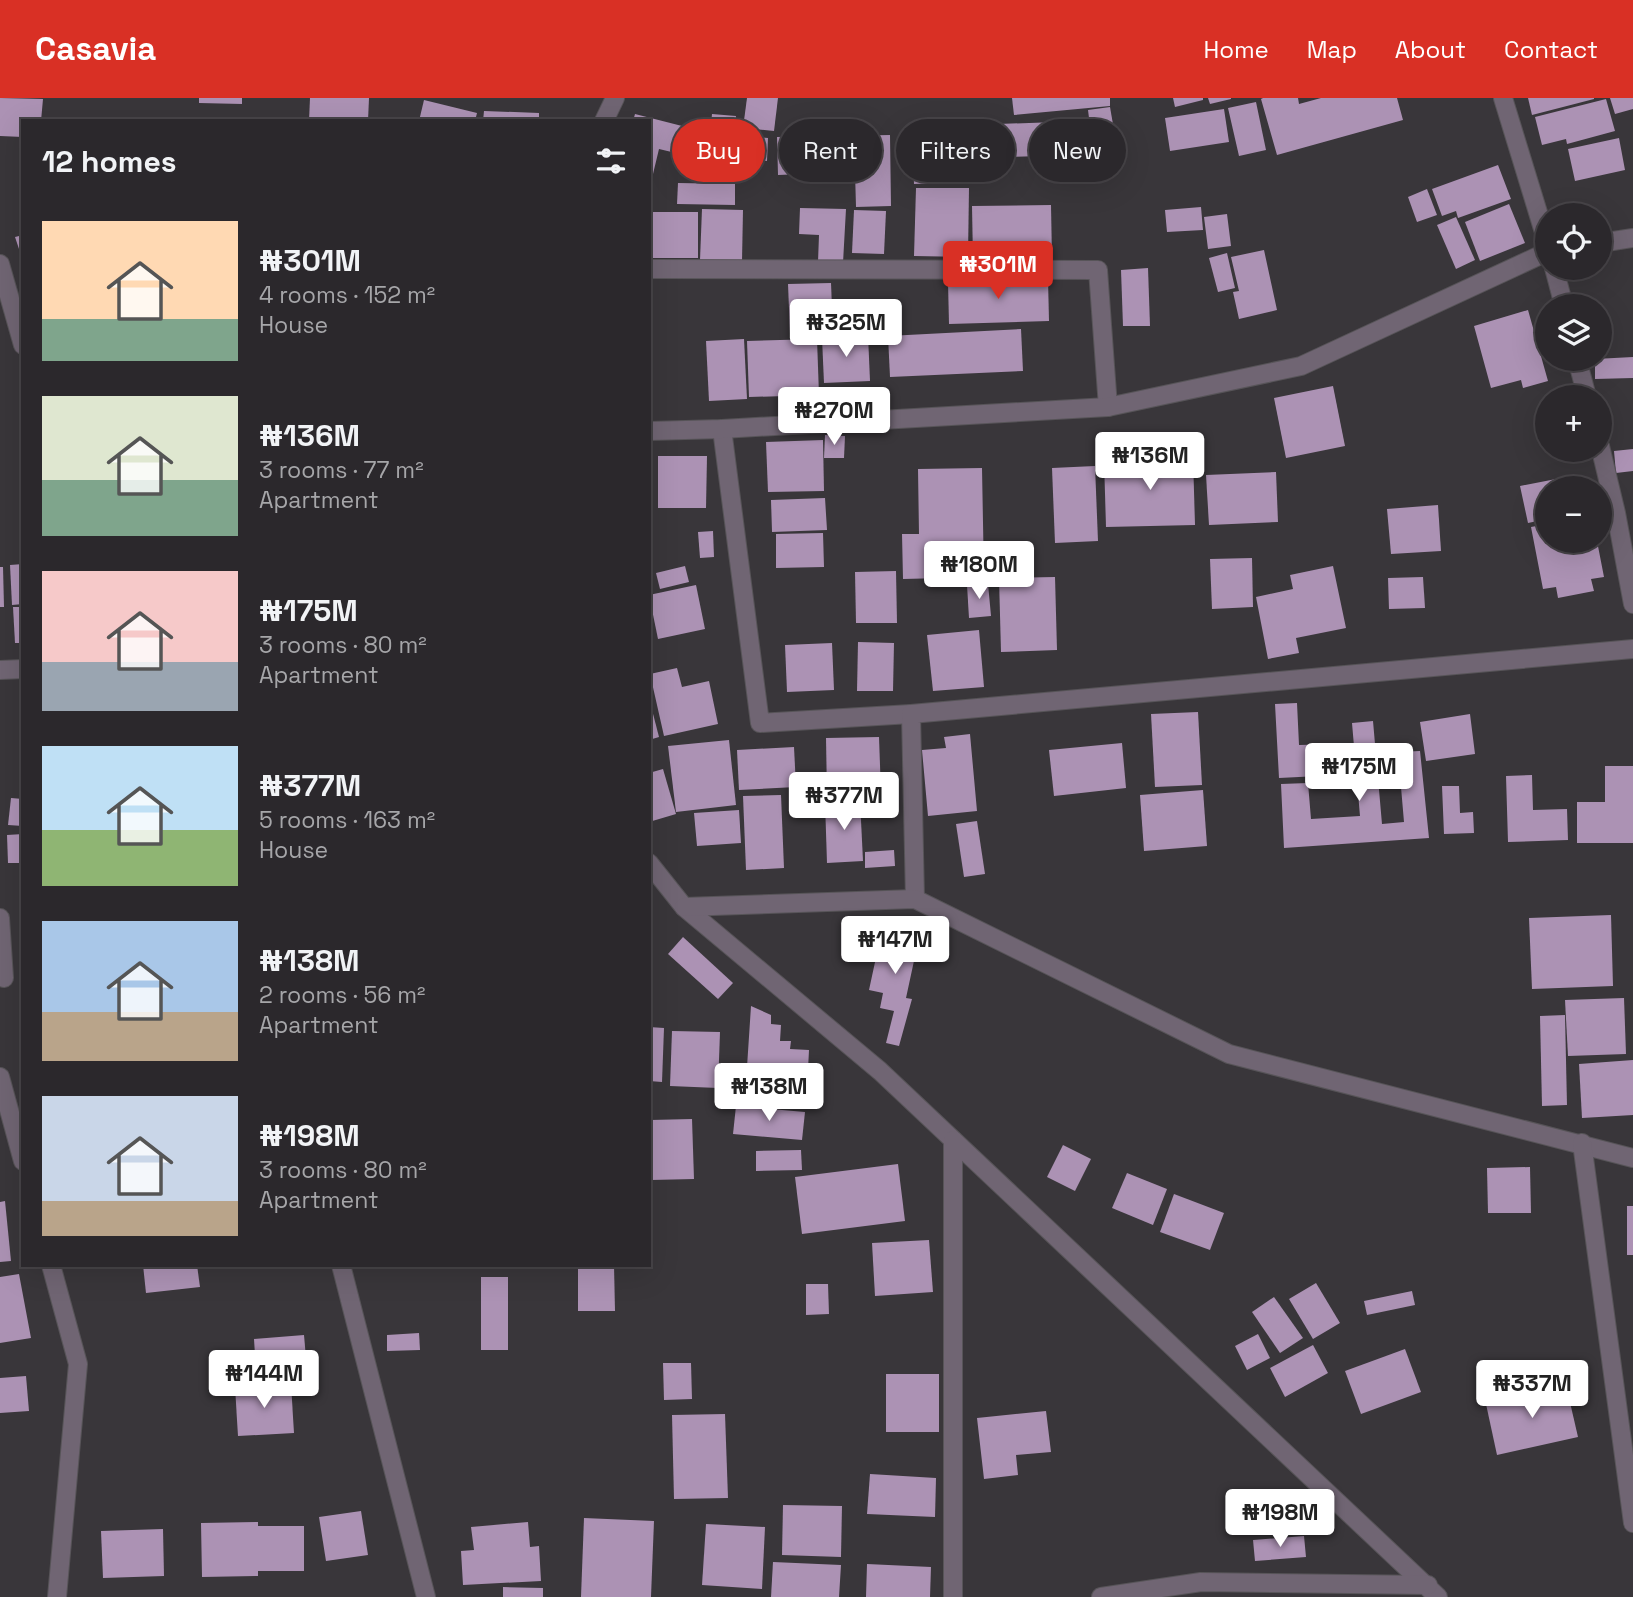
<!DOCTYPE html>
<html lang="en">
<head>
<meta charset="utf-8">
<style>
	body { margin:0; font-family:"Space Grotesk",sans-serif; background:#333034; color:#f1f3f6; height:100vh; display:flex; flex-direction:column; font-size:26px; white-space:nowrap }
	* { box-sizing:border-box; margin:0 }
	p { font-size:23px; color:#a6a6a9 }
	.icon { flex:none; width:38px; height:38px; fill:none; stroke:currentColor; stroke-width:2; stroke-linecap:round; stroke-linejoin:round }
	.map { position:relative; flex:1; overflow:hidden }
	.side { position:absolute; left:21px; top:21px; width:630px; height:1148px; display:flex; flex-direction:column; background:#2b282c; border-radius:0px; box-shadow:0 7px 28px #0002,0 0 0 2px #474448 }
	.side>* { flex:none }
	.banner { position:absolute; left:672px; top:21px; width:665px; height:63px; display:flex; gap:14px }
	.buttons { position:absolute; left:1535px; top:105px; display:grid; gap:14px }
	.buttons a { display:grid; place-items:center; width:77px; height:77px; border-radius:50%; background:#2b282c; box-shadow:0 7px 28px #0002,0 0 0 2px #474448; font-size:35px }
	.price { position:absolute; translate:-50% -60px; padding:0 16px; border-radius:7px; background:#fff; color:#222; font-size:23px; line-height:46px; filter:drop-shadow(0 2px 4px #0008) }
	.price::after { content:''; position:absolute; left:50%; top:42px; width:21px; height:16px; margin-left:-10px; background:inherit; clip-path:polygon(0 0,100% 0,50% 100%) }
	.price.selected { background:#d93025; color:#fff }
	ul { padding:0; list-style:none }
	li { display:flex; align-items:center; gap:21px; height:175px; padding:0 21px }
	li span { display:grid; place-items:center; flex:none; width:196px; height:140px; border-radius:0px; color:#555 }
	li>.icon { margin-inline-start:auto }
	span .icon { width:84px; height:84px; fill:#fffc; stroke-width:1 }
	li b { font-size:30px }
	h2 { display:flex; justify-content:space-between; align-items:center; height:84px; padding:0 21px; font-size:30px }
	.tag { padding:0 24px; border-radius:32px; background:#2b282c; box-shadow:0 7px 28px #0002,0 0 0 2px #474448; font-size:24px; line-height:63px }
	.tag.selected { background:#d93025; color:#fff }
	header { display:flex; align-items:center; gap:42px; box-sizing:border-box; height:98px; padding:0 35px; background:#d93025; color:#fff }
	header strong { font-size:33px }
	nav { display:flex; gap:38px; margin-inline-start:auto; font-size:24px }
	.map>svg:first-child { display:block }
	.building { fill:#ac92b4 }
	.lines { fill:none; stroke-linecap:round; stroke-linejoin:round }
	.minor-casing { stroke:#575458; stroke-width:20 }
	.minor { stroke:#706573; stroke-width:18 }
</style>
</head>
<body>
<header>
<strong>Casavia</strong>
<nav><a>Home</a><a>Map</a><a>About</a><a>Contact</a></nav>
</header>
<div class="map">
<svg width="1633" height="1499" viewBox="0 0 1633 1499">
	<rect width="100%" height="100%" fill="#39363a"/>
	<!-- building -->
	<g class="building">
		<polygon points="0,0 43,1 41,23 23,23 23,39 0,38"/>
		<polygon points="199,0 242,0 242,6 199,5"/>
		<polygon points="310,0 369,0 368,23 309,23"/>
		<polygon points="747,0 778,0 774,33 743,30"/>
		<polygon points="1012,0 1110,0 1110,8 1014,17"/>
		<polygon points="1173,0 1203,0 1203,2 1175,9"/>
		<polygon points="1208,0 1231,0 1231,1 1210,6"/>
		<polygon points="1263,0 1298,0 1299,6 1321,0 1397,0 1403,22 1277,57 1261,1"/>
		<polygon points="1528,0 1594,0 1594,1 1532,17"/>
		<polygon points="1610,0 1633,0 1633,11 1615,16"/>
		<polygon points="1606,1 1615,33 1567,46 1566,41 1542,47 1535,19"/>
		<polygon points="424,2 477,15 475,23 419,23"/>
		<polygon points="1256,4 1266,52 1239,58 1228,10"/>
		<polygon points="1110,9 1114,32 1091,36 1088,12"/>
		<polygon points="1224,11 1229,44 1170,53 1165,20"/>
		<polygon points="484,13 539,15 539,23 483,23"/>
		<polygon points="635,16 686,29 680,56 659,51 653,76 649,75 649,23 633,23"/>
		<polygon points="712,16 736,18 734,37 768,40 767,63 708,58"/>
		<polygon points="1083,23 1085,78 1042,79 1041,58 973,60 972,27"/>
		<polygon points="966,30 967,84 914,86 912,32"/>
		<polygon points="890,37 891,108 856,109 855,74 778,77 777,39"/>
		<polygon points="1619,40 1625,72 1575,83 1568,51"/>
		<polygon points="1498,67 1511,101 1458,120 1456,113 1442,118 1432,91"/>
		<polygon points="678,85 735,86 735,107 677,106"/>
		<polygon points="916,90 969,90 968,159 914,158"/>
		<polygon points="1427,91 1437,117 1417,124 1408,99"/>
		<polygon points="1509,106 1525,145 1480,163 1465,124"/>
		<polygon points="1051,107 1052,160 973,161 972,108"/>
		<polygon points="1201,109 1203,132 1167,134 1165,112"/>
		<polygon points="800,110 846,111 843,165 818,164 819,137 799,136"/>
		<polygon points="702,111 743,112 742,163 700,162"/>
		<polygon points="854,112 886,113 884,156 852,155"/>
		<polygon points="649,114 698,114 698,160 653,160 653,153 649,153"/>
		<polygon points="1227,116 1231,148 1208,151 1204,119"/>
		<polygon points="1456,119 1475,162 1456,171 1437,127"/>
		<polygon points="23,137 23,160 22,160 15,139"/>
		<polygon points="1264,152 1277,212 1239,221 1233,194 1239,193 1231,159"/>
		<polygon points="1227,155 1235,190 1218,194 1209,160"/>
		<polygon points="1148,170 1150,228 1123,228 1121,172"/>
		<polygon points="1048,181 1049,223 949,226 948,184"/>
		<polygon points="831,185 833,234 790,235 788,186"/>
		<polygon points="1528,212 1548,283 1523,290 1521,282 1491,290 1474,228"/>
		<polygon points="1021,231 1023,273 890,279 888,238"/>
		<polygon points="868,237 870,283 824,285 822,240"/>
		<polygon points="744,241 747,301 709,303 706,243"/>
		<polygon points="817,241 819,297 749,299 747,243"/>
		<polygon points="1633,259 1633,280 1595,281 1595,261"/>
		<polygon points="1333,288 1345,348 1286,360 1274,300"/>
		<polygon points="825,337 845,338 844,360 824,360"/>
		<polygon points="823,342 824,393 768,394 766,344"/>
		<polygon points="1633,351 1633,373 1616,375 1614,353"/>
		<polygon points="658,358 707,358 706,410 658,410"/>
		<polygon points="1193,359 1195,427 1106,429 1104,362"/>
		<polygon points="1095,368 1098,443 1055,445 1052,370"/>
		<polygon points="982,370 984,479 903,481 902,436 919,436 918,371"/>
		<polygon points="1276,374 1278,424 1209,427 1206,377"/>
		<polygon points="1556,381 1558,390 1547,390 1547,421 1528,425 1520,388"/>
		<polygon points="825,400 827,432 772,434 771,402"/>
		<polygon points="1438,407 1441,453 1391,456 1387,411"/>
		<polygon points="649,420 651,420 653,476 649,476"/>
		<polygon points="1547,426 1547,443 1597,443 1604,479 1591,481 1594,493 1558,500 1556,489 1543,491 1531,429"/>
		<polygon points="713,433 714,459 700,460 698,434"/>
		<polygon points="823,435 824,469 776,470 776,436"/>
		<polygon points="1252,460 1253,509 1212,511 1210,461"/>
		<polygon points="23,466 23,506 12,507 10,467"/>
		<polygon points="685,468 689,484 660,491 656,475"/>
		<polygon points="1333,468 1346,530 1296,540 1299,555 1268,561 1256,499 1293,491 1290,477"/>
		<polygon points="0,469 3,469 4,509 0,509"/>
		<polygon points="896,473 897,525 856,525 855,474"/>
		<polygon points="1055,479 1057,552 1001,554 999,480"/>
		<polygon points="1423,479 1425,510 1389,511 1388,480"/>
		<polygon points="988,486 991,518 969,520 967,487"/>
		<polygon points="696,487 705,531 658,541 649,497"/>
		<polygon points="13,509 23,509 23,545 15,545"/>
		<polygon points="979,532 984,589 933,593 927,537"/>
		<polygon points="858,544 894,545 893,593 857,593"/>
		<polygon points="832,545 834,592 787,594 785,547"/>
		<polygon points="677,570 682,589 709,583 718,626 664,638 650,576"/>
		<polygon points="650,604 659,639 649,642 649,605"/>
		<polygon points="1297,605 1299,647 1337,646 1339,677 1279,680 1275,606"/>
		<polygon points="1198,614 1202,687 1155,689 1151,616"/>
		<polygon points="1470,616 1475,656 1426,663 1420,624"/>
		<polygon points="1373,623 1382,726 1404,724 1398,654 1420,653 1429,740 1284,750 1281,686 1308,685 1311,721 1360,718 1352,625"/>
		<polygon points="970,636 977,713 928,718 922,652 946,650 944,639"/>
		<polygon points="879,639 881,695 827,697 826,640"/>
		<polygon points="729,642 736,707 676,714 668,648"/>
		<polygon points="1122,645 1126,690 1054,698 1049,652"/>
		<polygon points="794,649 796,689 739,692 737,652"/>
		<polygon points="1605,668 1633,668 1633,745 1577,745 1577,704 1605,704"/>
		<polygon points="663,671 676,716 649,724 649,675"/>
		<polygon points="1532,677 1533,712 1567,711 1568,742 1508,744 1506,678"/>
		<polygon points="1442,688 1459,688 1460,715 1473,714 1474,735 1444,736"/>
		<polygon points="1203,692 1207,748 1144,753 1140,697"/>
		<polygon points="781,697 784,770 746,772 743,698"/>
		<polygon points="11,700 23,701 23,728 8,727"/>
		<polygon points="860,702 863,763 827,765 825,704"/>
		<polygon points="739,712 741,745 697,748 694,715"/>
		<polygon points="977,723 985,776 964,779 956,726"/>
		<polygon points="23,736 23,765 8,765 7,737"/>
		<polygon points="894,752 895,768 865,770 865,754"/>
		<polygon points="1611,817 1613,888 1532,891 1529,820"/>
		<polygon points="883,827 920,835 906,900 912,901 899,948 886,945 894,913 880,910 883,895 869,892"/>
		<polygon points="683,839 733,885 718,901 668,856"/>
		<polygon points="1624,900 1626,956 1568,958 1565,902"/>
		<polygon points="751,908 771,917 771,926 781,927 780,943 791,943 790,951 809,952 808,972 747,969"/>
		<polygon points="1565,917 1567,1007 1542,1008 1540,918"/>
		<polygon points="649,929 664,930 662,984 649,983"/>
		<polygon points="672,933 720,934 718,990 670,988"/>
		<polygon points="1633,962 1633,1017 1582,1020 1579,966"/>
		<polygon points="767,985 801,987 799,1010 765,1007"/>
		<polygon points="736,1008 805,1014 802,1042 733,1036"/>
		<polygon points="692,1021 694,1081 651,1082 650,1022"/>
		<polygon points="1063,1047 1091,1061 1075,1093 1047,1079"/>
		<polygon points="801,1052 802,1072 756,1073 756,1053"/>
		<polygon points="898,1066 905,1123 802,1136 795,1079"/>
		<polygon points="1530,1069 1531,1115 1488,1115 1487,1070"/>
		<polygon points="1127,1075 1167,1091 1153,1127 1112,1110"/>
		<polygon points="1174,1096 1224,1115 1210,1152 1160,1134"/>
		<polygon points="5,1103 11,1163 0,1164 0,1104"/>
		<rect x="1627" y="1108" width="6" height="49"/>
		<polygon points="929,1142 933,1194 875,1198 872,1145"/>
		<polygon points="143,1167 197,1167 200,1189 146,1195"/>
		<polygon points="578,1167 614,1167 615,1213 578,1213"/>
		<polygon points="19,1176 31,1240 0,1245 0,1179"/>
		<rect x="481" y="1179" width="27" height="73"/>
		<polygon points="1316,1185 1340,1225 1313,1241 1289,1201"/>
		<polygon points="806,1186 828,1186 829,1216 806,1217"/>
		<polygon points="1412,1193 1415,1207 1367,1217 1364,1203"/>
		<polygon points="1274,1199 1303,1240 1280,1255 1252,1214"/>
		<polygon points="419,1235 420,1252 387,1253 387,1237"/>
		<polygon points="1258,1236 1270,1260 1247,1272 1235,1248"/>
		<polygon points="304,1237 308,1283 257,1287 254,1241"/>
		<polygon points="1313,1247 1328,1275 1285,1299 1270,1270"/>
		<polygon points="1405,1251 1421,1294 1361,1316 1345,1273"/>
		<polygon points="663,1265 691,1265 692,1301 664,1302"/>
		<rect x="886" y="1276" width="53" height="58"/>
		<polygon points="26,1278 29,1313 0,1315 0,1280"/>
		<polygon points="291,1286 294,1335 238,1338 235,1289"/>
		<polygon points="1566,1287 1578,1339 1497,1357 1486,1306"/>
		<polygon points="1046,1313 1051,1354 1016,1357 1018,1377 984,1381 977,1320"/>
		<polygon points="725,1316 728,1400 674,1401 672,1317"/>
		<polygon points="870,1376 936,1380 935,1419 867,1416"/>
		<polygon points="783,1407 842,1408 841,1459 782,1457"/>
		<polygon points="361,1413 368,1457 326,1463 319,1419"/>
		<polygon points="584,1420 654,1423 651,1499 581,1499"/>
		<polygon points="258,1424 258,1428 304,1428 304,1473 258,1473 258,1478 202,1479 201,1425"/>
		<polygon points="528,1424 530,1449 539,1448 541,1483 463,1487 461,1453 474,1452 471,1429"/>
		<polygon points="706,1426 765,1429 762,1491 702,1487"/>
		<polygon points="163,1431 164,1478 103,1480 101,1433"/>
		<polygon points="1304,1438 1306,1459 1255,1463 1253,1442"/>
		<polygon points="773,1464 841,1467 839,1499 771,1499"/>
		<polygon points="867,1466 931,1469 930,1499 866,1499"/>
		<polygon points="503,1489 543,1490 543,1499 503,1499"/>
	</g>
	<g class="lines">
		<!-- minor casing -->
		<g class="minor-casing">
			<g id="minor">
				<polyline points="1503,0 1547,144"/>
				<polyline points="604,23 615,0"/>
				<polyline points="1600,145 1633,140"/>
				<polyline points="0,166 23,247"/>
				<polyline points="1554,170 1564,208"/>
				<polyline points="649,171 1098,172 1108,309"/>
				<polyline points="1577,261 1587,299"/>
				<polyline points="722,331 760,625 911,616"/>
				<polyline points="649,333 722,331 1108,309 1301,268 1547,154"/>
				<polyline points="1600,348 1616,415 1633,506"/>
				<polyline points="0,572 23,571"/>
				<polyline points="649,765 684,809 880,973 1438,1499"/>
				<polyline points="915,801 911,616 1633,551"/>
				<polyline points="684,809 915,801 1229,956 1633,1060"/>
				<polyline points="0,820 4,880"/>
				<polyline points="0,979 23,1063"/>
				<polyline points="1582,1045 1633,1425"/>
				<polyline points="51,1167 78,1266 57,1499"/>
				<polyline points="341,1167 426,1499"/>
				<polyline points="953,1499 953,1042"/>
				<polyline points="1101,1499 1201,1484 1428,1487"/>
			</g>
		</g>
		<!-- minor -->
		<use href="#minor" class="minor"/>
	</g>
</svg>
<div class="buttons">
<a><svg class="icon" aria-label="locate" viewBox="0 0 24 24"><circle cx="12" cy="12" r="6"/><path d="M12 2v4M12 18v4M2 12h4M18 12h4"/></svg></a>
<a><svg class="icon" aria-label="layers" viewBox="0 0 24 24"><path d="M12 4l9 5-9 5-9-5zM3 14l9 5 9-5"/></svg></a>
<a>+</a>
<a>−</a>
</div>
<b class="price selected" style="left:998px;top:203px">₦301M</b>
<b class="price" style="left:846px;top:261px">₦325M</b>
<b class="price" style="left:834px;top:349px">₦270M</b>
<b class="price" style="left:1150px;top:394px">₦136M</b>
<b class="price" style="left:979px;top:503px">₦180M</b>
<b class="price" style="left:1359px;top:705px">₦175M</b>
<b class="price" style="left:844px;top:734px">₦377M</b>
<b class="price" style="left:895px;top:878px">₦147M</b>
<b class="price" style="left:769px;top:1025px">₦138M</b>
<b class="price" style="left:264px;top:1312px">₦144M</b>
<b class="price" style="left:1532px;top:1322px">₦337M</b>
<b class="price" style="left:1280px;top:1451px">₦198M</b>
<div class="banner">
<a class="tag selected">Buy</a>
<a class="tag">Rent</a>
<a class="tag">Filters</a>
<a class="tag">New</a>
</div>
<section class="side">
<h2>12 homes<svg class="icon" aria-label="filters" viewBox="0 0 24 24"><path d="M4 7h16M4 17h16"/><circle cx="9" cy="7" r="2"/><circle cx="15" cy="17" r="2"/></svg></h2>
<ul>
<li><span style="background:linear-gradient(#ffd9b3 70%,#7fa58c 0)"><svg class="icon" aria-label="home" viewBox="0 0 24 24"><path d="M3 11l9-7 9 7M6 9v11h12V9"/></svg></span><div><b>₦301M</b><p>4 rooms · 152 m²</p><p>House</p></div></li>
<li><span style="background:linear-gradient(#dfe7d0 60%,#7fa58c 0)"><svg class="icon" aria-label="home" viewBox="0 0 24 24"><path d="M3 11l9-7 9 7M6 9v11h12V9"/></svg></span><div><b>₦136M</b><p>3 rooms · 77 m²</p><p>Apartment</p></div></li>
<li><span style="background:linear-gradient(#f6c9c9 65%,#9aa5b1 0)"><svg class="icon" aria-label="home" viewBox="0 0 24 24"><path d="M3 11l9-7 9 7M6 9v11h12V9"/></svg></span><div><b>₦175M</b><p>3 rooms · 80 m²</p><p>Apartment</p></div></li>
<li><span style="background:linear-gradient(#bfe0f5 60%,#8fb573 0)"><svg class="icon" aria-label="home" viewBox="0 0 24 24"><path d="M3 11l9-7 9 7M6 9v11h12V9"/></svg></span><div><b>₦377M</b><p>5 rooms · 163 m²</p><p>House</p></div></li>
<li><span style="background:linear-gradient(#a9c7e8 65%,#b9a48a 0)"><svg class="icon" aria-label="home" viewBox="0 0 24 24"><path d="M3 11l9-7 9 7M6 9v11h12V9"/></svg></span><div><b>₦138M</b><p>2 rooms · 56 m²</p><p>Apartment</p></div></li>
<li><span style="background:linear-gradient(#c9d6e8 75%,#b9a48a 0)"><svg class="icon" aria-label="home" viewBox="0 0 24 24"><path d="M3 11l9-7 9 7M6 9v11h12V9"/></svg></span><div><b>₦198M</b><p>3 rooms · 80 m²</p><p>Apartment</p></div></li>
</ul>
</section>
</div>
</body>
</html>
